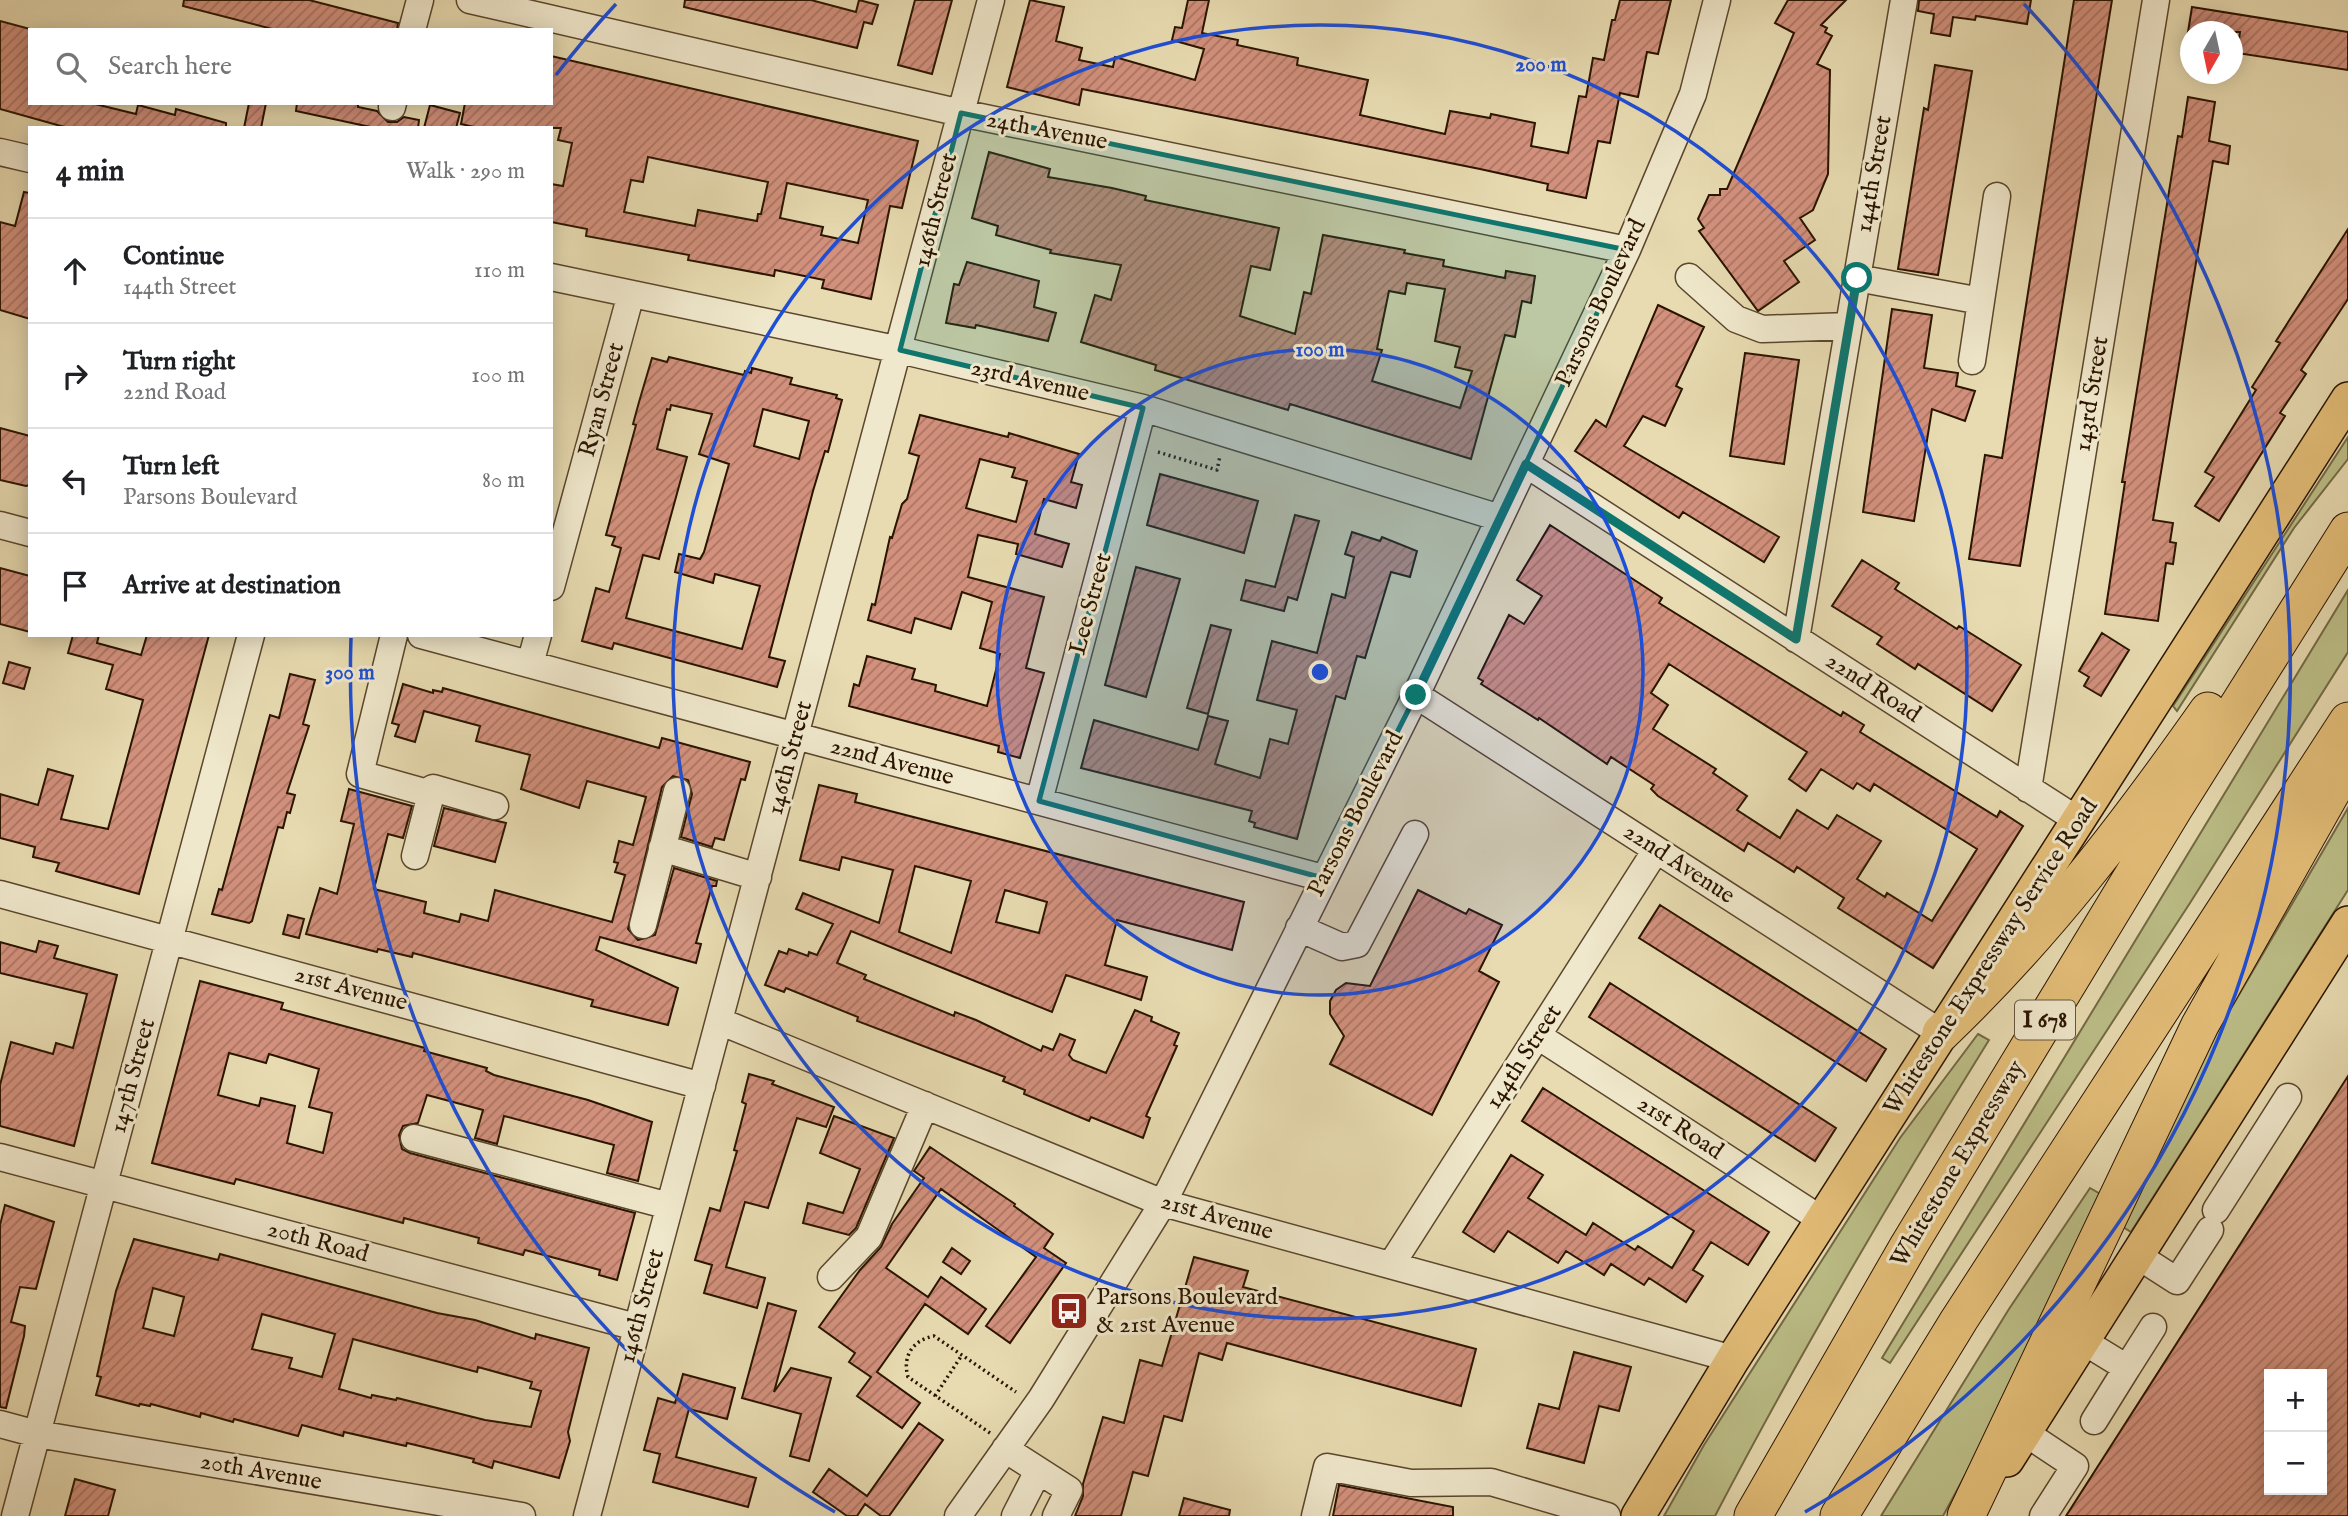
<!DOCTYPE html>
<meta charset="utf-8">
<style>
body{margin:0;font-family:"IM FELL English",serif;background:#f2f2f2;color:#202124}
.controls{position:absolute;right:21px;bottom:21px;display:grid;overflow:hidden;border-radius:0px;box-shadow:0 4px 18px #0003}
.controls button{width:63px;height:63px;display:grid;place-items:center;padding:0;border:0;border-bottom:2px solid #e0e0e0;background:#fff;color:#202124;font:35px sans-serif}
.compass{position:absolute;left:2180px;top:21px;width:63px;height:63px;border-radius:50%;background:#fff;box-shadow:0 4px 18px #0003;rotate:189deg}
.stop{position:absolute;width:21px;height:21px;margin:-16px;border:5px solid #0f766e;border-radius:50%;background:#fff}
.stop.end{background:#0f766e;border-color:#fff;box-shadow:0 2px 7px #0008}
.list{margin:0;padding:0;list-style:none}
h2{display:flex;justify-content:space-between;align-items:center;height:91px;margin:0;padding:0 28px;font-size:30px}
h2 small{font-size:23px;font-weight:400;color:#757577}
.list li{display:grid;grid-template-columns:46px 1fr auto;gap:21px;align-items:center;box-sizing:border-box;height:105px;padding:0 28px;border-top:2px solid #e0e0e0}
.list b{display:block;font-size:26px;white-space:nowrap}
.list p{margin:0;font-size:23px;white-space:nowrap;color:#757577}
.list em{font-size:23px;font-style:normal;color:#757577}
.icon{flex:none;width:38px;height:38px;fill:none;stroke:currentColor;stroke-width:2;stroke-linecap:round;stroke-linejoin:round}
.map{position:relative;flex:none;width:2348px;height:1516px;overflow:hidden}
.search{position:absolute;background:#fff;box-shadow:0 4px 18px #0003;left:28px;top:28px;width:525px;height:77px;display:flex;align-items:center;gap:18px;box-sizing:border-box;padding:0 24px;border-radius:0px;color:#757577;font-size:26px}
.panel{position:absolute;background:#fff;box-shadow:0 4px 18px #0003;left:28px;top:126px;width:525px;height:511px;border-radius:0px}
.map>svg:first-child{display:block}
.green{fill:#bcbe87;stroke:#736944;stroke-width:2}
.building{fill:url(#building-hatch);stroke:#2a1400;stroke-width:2;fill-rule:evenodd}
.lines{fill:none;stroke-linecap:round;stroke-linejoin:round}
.minor-casing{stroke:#5a462c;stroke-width:29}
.major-casing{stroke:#2a1400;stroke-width:36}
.highway-casing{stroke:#2a1400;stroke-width:39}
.path{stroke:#2a1400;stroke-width:3.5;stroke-dasharray:2 3.5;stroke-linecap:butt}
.minor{stroke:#f0e8cc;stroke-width:26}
.major{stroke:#e4be78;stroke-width:33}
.highway{stroke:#e4be78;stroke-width:37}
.route{stroke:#0f766e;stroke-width:9}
.marked{fill:#0f766e;fill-opacity:0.2;stroke:#0f766e;stroke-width:5;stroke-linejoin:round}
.ring{fill:none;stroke:#1d4ed8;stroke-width:3.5}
.labels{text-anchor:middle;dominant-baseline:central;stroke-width:6;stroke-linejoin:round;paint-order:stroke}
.shield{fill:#f0e8cc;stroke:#65543d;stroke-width:2}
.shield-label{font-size:23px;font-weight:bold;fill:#2a1400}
.street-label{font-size:24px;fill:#2a1400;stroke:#f0e8cc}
.poi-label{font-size:24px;fill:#2a1400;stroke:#f0e8cc;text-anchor:start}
.centre{fill:#1d4ed8;stroke:#f0e8cc;stroke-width:3.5}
.ring-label{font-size:21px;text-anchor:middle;font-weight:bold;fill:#1d4ed8;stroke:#f0e8cc;stroke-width:6;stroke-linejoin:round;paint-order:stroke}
</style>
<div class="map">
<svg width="2348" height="1516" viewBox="0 0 2348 1516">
<defs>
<pattern id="building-hatch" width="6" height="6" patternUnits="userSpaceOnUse" patternTransform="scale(1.75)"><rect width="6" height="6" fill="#d3917d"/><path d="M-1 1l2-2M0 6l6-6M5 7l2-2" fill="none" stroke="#ab7564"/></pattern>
</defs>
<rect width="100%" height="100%" fill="#e8dbb1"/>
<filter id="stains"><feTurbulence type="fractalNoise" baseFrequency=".00286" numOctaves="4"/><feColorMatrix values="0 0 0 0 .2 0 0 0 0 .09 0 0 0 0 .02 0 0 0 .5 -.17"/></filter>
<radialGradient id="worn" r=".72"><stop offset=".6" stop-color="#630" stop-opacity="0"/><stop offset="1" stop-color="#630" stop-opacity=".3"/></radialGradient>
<path class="green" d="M2348,437V459L2294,528L2177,711L2173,706Z
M2348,590V652L2190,903L1890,1363L1882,1358Z
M2348,808V890L2131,1232L2120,1225L2212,1041Z
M1978,1034L1989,1040C1892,1196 1800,1353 1715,1516H1664L1704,1445L1900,1138Z
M2090,1188L2102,1195L1976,1455L1943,1516H1881L2009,1309Z"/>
<path class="building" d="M184,0H309L398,23L397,30H276L183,6Z
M685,0H811L856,12L859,0L878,5L872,24L864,22L857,48L684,7Z
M915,0H952L932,74L898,65Z
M1030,0L1064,7L1056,41L1082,48L1079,60L1113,67L1115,57L1195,80L1204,49L1172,40L1175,27L1182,28L1188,0H1209L1202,33L1238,40L1237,45L1298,58L1297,65L1368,80L1360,115L1445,134L1450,111L1490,118L1491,114L1535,123L1531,146L1568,153L1579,96L1586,97L1593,58L1604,60L1612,20H1615L1620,0H1671L1658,54L1647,52L1638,97L1620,93L1610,143L1598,141L1586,198L1547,190L1548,184L1480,169L1082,89L1079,105L1007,87Z
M1788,0H1846L1821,25L1827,28L1825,32L1832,36L1817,64L1830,70L1828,174L1813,210L1800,218L1815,240L1784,261L1799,282L1758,311L1699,231L1704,228L1698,219L1709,195H1720V189H1727L1794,33L1775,23Z
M1919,0H2031L2027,24L1976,16L1975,20L1953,17L1950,36L1931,33L1934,14L1918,11Z
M2074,0H2112L2020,566L1969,559L1985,455L2002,458Z
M2192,7L2348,32V70L2237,53L2240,32H2188Z
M0,21L30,29V103H91L136,114L138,105L175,115L176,109L226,123V128H68L0,109Z
M551,56L918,141L902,208L890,206L871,299L822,288L824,280L775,270L774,276L688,260L689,255L586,236L587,229L551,222V184L563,186L572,143L558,140L561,128H478L461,124L465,103H551ZM648,157L768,182L761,214H758L757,221L698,210L695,226L624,212L631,180L643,182ZM787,183L868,200L858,243L821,235L823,227L780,218Z
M1935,65L1972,71L1938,275L1898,269L1924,108L1928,110Z
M2188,97L2215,102L2209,141L2230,146L2228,164L2213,161L2153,520L2173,523L2170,542L2176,543L2173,564L2166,563L2158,621L2105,614L2125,482H2122L2178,136L2182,137Z
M249,103H266L261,128H244Z
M297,103H358V107L377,111L388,122H397L404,117L419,120L418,128H375L296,111Z
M430,105L460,113L456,128H424Z
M989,152L1050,169L1048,177L1112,188L1146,196L1145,200L1279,228L1270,270L1251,266L1240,316L1295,334L1304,292L1311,294L1323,235L1405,250L1404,253L1444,260L1443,266L1505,278L1506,271L1535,276L1531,303L1522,301L1515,337L1505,335L1471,459L1290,404L1288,410L1155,370L1156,365L1081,342L1095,295L1111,300L1121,265L1050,253L1051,250L996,235L998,226L972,218ZM1407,283L1445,289L1435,341L1460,347L1455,367L1472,371L1460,408L1372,381L1382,350L1377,349L1389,291L1405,294Z
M24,192L30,193V319L0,310V222L15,226Z
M2348,229V299L2301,370L2306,374L2280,413L2285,416L2219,521L2195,506L2214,477L2205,472L2256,390L2252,387L2280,343L2276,341Z
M967,262L1039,281L1034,307L1056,313L1048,341L976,325L975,328L946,323L954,284L959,285Z
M1658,305L1704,327L1676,386L1682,389L1665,426L1643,416L1624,446L1779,537L1764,562L1683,512L1679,518L1575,451L1596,420L1606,427Z
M1892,309L1932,315L1924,368L1958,373L1956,386L1975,391L1965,421L1932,409L1914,521L1863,512Z
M1745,353L1799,360L1784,464L1730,456Z
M669,357L744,375L745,371L751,373L752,368L792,378L790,384L837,395L836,398L842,400L828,452L825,451L813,491L769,657L785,661L777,687L614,643L612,649L582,641L596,588L609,592L621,548L612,545L615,537L606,535L636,425L633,424L639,402L652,358L667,362ZM671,405L712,414L699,454L729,464L704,552L700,559L679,554L675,572L713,583L715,574L760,586L742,649L626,618L643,555L659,559L687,457L657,449L667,409L670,410ZM763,409L809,421L799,459L754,446Z
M920,415L1008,437L1009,433L1079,454L1071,482L1082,485L1076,508L1044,499L1035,534L1069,544L1062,567L1016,554L1018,544L978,535L968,577L1044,597L1026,668L1044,673L1020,758L998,752L999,746L849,706L854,684L859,686L867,656L915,669L912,679L936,685L935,691L987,706L1000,654L980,648L992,602L962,592L951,629L915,618L911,633L868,620L872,604L875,605L890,537L892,538L902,504L907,499L919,456L909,453ZM980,459L1015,468L1012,477L1027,481L1016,522L966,508Z
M0,428L30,436V485L26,486L0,480Z
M1160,474L1258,501L1244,553L1147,525Z
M1295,515L1319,521L1297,600L1288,597L1284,611L1241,600L1246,580L1275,587Z
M1550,525L1662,598L1659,603L1841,716L1843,712L1864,725L1860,732L1997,817L2000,811L2023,826L1933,968L1838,908L1844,898L1797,867L1794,872L1748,843L1744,851L1658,796L1651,789L1654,785L1611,757L1607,764L1539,718L1538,720L1481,684L1483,681L1478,678L1509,615L1524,624L1542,596L1517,580ZM1669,664L1807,752L1789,779L1806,791L1821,769L1853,789L1857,783L1870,791L1874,784L1977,849L1932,921L1887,893L1885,897L1857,879L1881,841L1837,815L1828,829L1797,810L1780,838L1737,810L1747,796L1713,773L1716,769L1653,729L1668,705L1651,693Z
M1352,532L1380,541L1382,537L1417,551L1410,577L1391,572L1365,658L1357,656L1345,699L1336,696L1297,839L1254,827L1255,823L1249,821L1252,811L1081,768L1094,720L1198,750L1208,716L1228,721L1215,764L1260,778L1270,739L1288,744L1297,710L1257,700L1272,641L1317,653L1332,594L1345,598L1354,557L1345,554Z
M1862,560L1899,583L1895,589L1957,629L1959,626L2021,665L1992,711L1918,664L1915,669L1877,644L1882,637L1832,606Z
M1136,567L1180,579L1146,697L1105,685Z
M0,568L30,576V632L0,624Z
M1211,625L1231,630L1208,714L1187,708Z
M2102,633L2129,650L2101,696L2084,686L2089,677L2079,671Z
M73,635H99L97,643L141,655L147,635H209L139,894L56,871L59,863L33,857L35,847L0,838V794L38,805L48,769L73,776L61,819L108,829L143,700L106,689L113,665L68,653Z
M9,662L30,668L24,689L3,683Z
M290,674L315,680L303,724L309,726L287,793L295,795L290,813L287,812L283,828L278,827L252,921L249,923L212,914L219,889L222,890L270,715L279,718Z
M403,684L433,693V690L442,692L443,688L659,748L662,738L750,762L745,780L741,779L724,840L715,838L712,847L681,837L692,794L688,780L673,776L662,787L628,929L638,940L655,935L674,868L717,881L716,886H712L696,943L701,944L696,963L600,937L596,950L678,988L668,1025L591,1006L593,1000L413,953L412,957L378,949L377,952L306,934L320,888L337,894L354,824L341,821L349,789L412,806L403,838L388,834L374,889L426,902L424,913L459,922L461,914L488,921L495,890L612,922L625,875L615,872L618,863L614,862L619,841L633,845L646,797L587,781L579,808L521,789L530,755L476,741L480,726L424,711L415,742L395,736L399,725L392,723Z
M819,785L857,794L855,802L1244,902L1232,950L1117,920L1105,965L1147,977L1141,1000L1066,975L1052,1012L851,931L837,963L866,975L864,979L954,1016L955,1012L976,1020L1041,1051L1043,1046L1053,1050L1060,1034L1075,1040L1069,1055L1073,1060L1106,1073L1135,1010L1152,1017L1151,1021L1179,1033L1174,1045L1177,1046L1146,1116L1150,1118L1143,1138L1091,1117L1089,1121L1024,1094L1025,1090L1003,1081L1005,1077L857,1021L858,1017L786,988L784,992L765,985L779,951L787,954L789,949L808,956L809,952L817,955L833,924L796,909L803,893L879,923L893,870L842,857L839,870L800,860ZM915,866L971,881L951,953L899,932ZM1005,890L1047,902L1039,933L996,922Z
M444,808L506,823L495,862L434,846Z
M1418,890L1466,914L1469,909L1502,925L1479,971L1499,982L1432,1115L1330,1064L1344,1036L1330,1014V1001L1336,990L1346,983L1370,986Z
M1660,905L1886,1049L1866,1081L1639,938Z
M288,915L304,919L299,938L283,934Z
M39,941L58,946L54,958L117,975L74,1146L0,1126V1085L11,1042L53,1054L56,1043L73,1048L87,994L0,973V942L36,952Z
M200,981L283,1003L281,1009L425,1048L424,1051L487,1068L486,1071L494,1075L588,1100L652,1122L638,1181L607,1173L614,1145L504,1116L497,1144L475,1138L483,1110L427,1095L418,1123L403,1126L399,1135L402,1149L410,1153L635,1213L617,1280L599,1275L600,1270L525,1250L523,1255L504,1250L478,1243L479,1238L404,1218L403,1223L236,1179L234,1184L152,1163ZM229,1053L266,1063L269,1054L319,1069L309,1107L332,1113L323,1153L287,1143L295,1106L261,1098L259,1106L218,1095Z
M1610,983L1836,1128L1815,1161L1589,1017Z
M749,1074L774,1081L772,1084L834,1107L826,1127L797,1118L768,1208L745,1202L726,1267L765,1278L757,1308L704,1293L712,1265L695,1260L710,1208L720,1211L737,1151L734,1150L746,1104L742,1102Z
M2348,1076V1516H2066ZM2269,1374H2322V1490H2269Z
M1543,1088L1769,1232L1748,1265L1711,1242L1693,1270L1703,1276L1686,1302L1649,1278L1644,1285L1611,1264L1604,1275L1566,1251L1558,1263L1508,1231L1494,1252L1463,1232L1511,1155L1543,1175L1528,1198L1586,1235L1593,1223L1635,1250L1638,1246L1672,1268L1694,1231L1522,1121Z
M834,1116L894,1138L856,1228L849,1235L803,1223L808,1203L843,1213L860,1169L820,1153Z
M930,1147L1015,1204L1014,1206L1053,1234L1044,1248L1066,1263L1010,1343L986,1326L1036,1257L941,1189L886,1268L928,1297L941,1277L986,1309L968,1334L925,1304L877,1372L920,1403L902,1428L857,1396L871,1377L849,1362L855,1353L819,1327L860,1270L881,1247L892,1224L924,1178L914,1171Z
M5,1205L54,1222L36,1289L20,1287L11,1322L25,1326L24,1336L6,1408L0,1407V1225Z
M134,1239L218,1260L220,1254L437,1313L475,1320L535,1339L536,1334L589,1348L568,1432L570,1441L559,1478L494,1461L492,1468L473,1462L474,1459L407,1443L406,1446L344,1432L343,1436L302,1425L298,1436L234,1419L233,1422L201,1413L200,1417L151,1404L150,1406L140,1404L139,1406L96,1395L101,1377L97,1376L116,1291ZM153,1288L184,1297L174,1336L143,1328ZM262,1314L335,1334L322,1377L289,1368L292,1358L252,1349ZM353,1339L477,1372L478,1367L532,1382L530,1388L541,1391L531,1427L485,1420L397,1398L396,1400L372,1395L371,1398L339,1389Z
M952,1248L970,1261L961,1274L943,1262Z
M1194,1257L1248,1271L1243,1287L1476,1349L1461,1406L1227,1343L1222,1360L1199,1353L1182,1421L1164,1416L1148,1476L1133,1472L1121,1516H1075L1083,1496V1484L1103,1417L1124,1423L1140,1360L1162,1366Z
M768,1303L796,1311L774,1392L791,1368L831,1378L809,1461L790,1456L801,1414L742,1398Z
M1574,1352L1631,1367L1619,1411L1599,1406L1584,1463L1527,1448L1539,1404L1559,1409Z
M683,1374L735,1388L727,1419L689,1409L676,1457L756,1478L748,1507L653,1482L660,1454L644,1450L658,1398L675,1403Z
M919,1423L943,1440L889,1516H881L865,1504L857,1516H847L813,1492L829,1469L867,1496Z
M75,1479L115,1490L108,1516H65Z
M1339,1485L1453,1507V1516H1333Z
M1184,1498L1230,1510L1229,1516H1179Z"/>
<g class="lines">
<g class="minor-casing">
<path id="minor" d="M470,0L961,113L1627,250
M412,30L420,0
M392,107L393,103
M0,152L30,159
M551,277L900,350L1143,408L1500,518
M1689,277L1736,319L1762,329L1849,326
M1857,278L1981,301L1997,196
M1972,361L1981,301
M1526,464L2079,821
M0,525L30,533
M551,587L631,294
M394,635L360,774L431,794L415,856
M421,635L1323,878
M1796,639L1904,0
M530,664L538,635
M1416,695L1941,1033
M2028,789L2156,0
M431,794L433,788L495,806
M1039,801L1143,408
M662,848L758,877
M0,894L702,1086
M643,925L677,791
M1299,928L1342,947L1357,944L1415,834
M719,1021L1163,1203L1733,1359
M1538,1036L1822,1220
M414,1138L669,1206
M0,1157L636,1327
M2216,1210L2288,1097
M2138,1256L2177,1281L2210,1230
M1391,1265L1656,850
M831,1277L869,1237L925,1105
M2083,1341L2127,1368L2153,1327
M2094,1421L2127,1368
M0,1424L37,1434L522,1516
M2024,1432L2075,1466L2043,1516
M1005,1449L1069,1490L1056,1516
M15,1516L251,635
M587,1516L991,0
M958,1516L1041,1399L1163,1203L1416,695L1627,250L1693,94L1717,0
M1015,1516L1038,1471
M1315,1516L1327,1467L1411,1483L1491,1482L1607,1516"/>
</g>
<g class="major-casing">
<path id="major" d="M2007,1460L2348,923
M1638,1516L1733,1359L2348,399"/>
</g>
<g class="highway-casing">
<path id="highway" d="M1941,1033C2043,936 2127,826 2208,711
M1753,1516L1909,1245L2174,808L2348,531
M1839,1516L1959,1320L2348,721
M1966,1516L2200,1025L2345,768"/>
</g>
<path class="path" d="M1158,452L1217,470L1220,456
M935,1396L962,1355
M990,1433L908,1377C902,1356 913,1340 934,1336L1016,1392"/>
<use href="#minor" class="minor"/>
<use href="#major" class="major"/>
<use href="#highway" class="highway"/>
</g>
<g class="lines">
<path class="route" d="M1416,695L1526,464L1796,639L1857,278"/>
</g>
<path class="marked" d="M961,113L1627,250L1416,695L1323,878L1039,801L1143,408L900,350Z"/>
<circle cx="1320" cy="672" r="323" fill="#1d4ed8" fill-opacity=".12"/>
<g class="ring">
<circle cx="1320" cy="672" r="323"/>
<circle cx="1320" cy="672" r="647"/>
<path d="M835 1512A970 970 0 0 1 351 638M556 75A970 970 0 0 1 616 4M2024 4A970 970 0 0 1 1805 1512"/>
</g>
<defs>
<g id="bus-square" transform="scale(2.0125)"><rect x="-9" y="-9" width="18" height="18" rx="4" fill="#8f2418" stroke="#f0e8cc"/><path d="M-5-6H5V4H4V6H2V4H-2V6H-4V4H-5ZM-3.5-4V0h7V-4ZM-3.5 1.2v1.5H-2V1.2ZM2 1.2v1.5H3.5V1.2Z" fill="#fff"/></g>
</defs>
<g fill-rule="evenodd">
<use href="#bus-square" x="1069" y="1311"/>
</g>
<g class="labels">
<rect class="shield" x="2015" y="1000.5" width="60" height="39" rx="5"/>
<g class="shield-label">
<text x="2045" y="1020">I 678</text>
</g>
<g class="street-label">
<text transform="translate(1047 131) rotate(11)">24th Avenue</text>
<text transform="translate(1874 174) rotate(-80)">144th Street</text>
<text transform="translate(936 210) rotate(-76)">146th Street</text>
<text transform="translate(1601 303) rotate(-65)">Parsons Boulevard</text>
<text transform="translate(1030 381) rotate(13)">23rd Avenue</text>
<text transform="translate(2092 394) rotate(-81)">143rd Street</text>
<text transform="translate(602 400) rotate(-75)">Ryan Street</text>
<text transform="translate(1091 604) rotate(-75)">Lee Street</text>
<text transform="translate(1873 688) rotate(33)">22nd Road</text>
<text transform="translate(790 758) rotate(-75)">146th Street</text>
<text transform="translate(892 762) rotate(15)">22nd Avenue</text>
<text transform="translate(1356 814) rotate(-63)">Parsons Boulevard</text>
<text transform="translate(1679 864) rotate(33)">22nd Avenue</text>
<text transform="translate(1991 957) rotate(-57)">Whitestone Expressway Service Road</text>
<text transform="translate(351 989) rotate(15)">21st Avenue</text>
<text transform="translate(1524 1057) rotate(-57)">144th Street</text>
<text transform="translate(133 1076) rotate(-75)">147th Street</text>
<text transform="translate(1680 1128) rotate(33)">21st Road</text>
<text transform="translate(1958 1164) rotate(-59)">Whitestone Expressway</text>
<text transform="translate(1217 1217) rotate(16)">21st Avenue</text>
<text transform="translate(318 1242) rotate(15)">20th Road</text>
<text transform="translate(642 1306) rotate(-75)">146th Street</text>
<text transform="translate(261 1472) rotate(10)">20th Avenue</text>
</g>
<g class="poi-label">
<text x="1096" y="1297">Parsons Boulevard<tspan x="1096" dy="28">&amp; 21st Avenue</tspan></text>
</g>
</g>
<circle cx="1320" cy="672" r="10" class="centre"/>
<g class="ring-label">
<text x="1541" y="71">200 m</text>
<text x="1320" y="356">100 m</text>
<text x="350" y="679">300 m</text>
</g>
<rect width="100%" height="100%" filter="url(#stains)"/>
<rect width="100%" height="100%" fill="url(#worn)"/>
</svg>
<div class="controls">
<button>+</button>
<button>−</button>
</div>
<svg class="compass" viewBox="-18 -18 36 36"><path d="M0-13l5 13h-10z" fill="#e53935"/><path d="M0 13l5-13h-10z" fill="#757577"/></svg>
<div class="stop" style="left:1857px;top:278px"></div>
<div class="stop end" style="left:1416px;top:695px"></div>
<div class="search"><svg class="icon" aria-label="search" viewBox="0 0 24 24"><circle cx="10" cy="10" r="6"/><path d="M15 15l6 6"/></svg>Search here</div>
<section class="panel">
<h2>4 min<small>Walk · 290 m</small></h2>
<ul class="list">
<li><svg class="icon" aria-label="ahead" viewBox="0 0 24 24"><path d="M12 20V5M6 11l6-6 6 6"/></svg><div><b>Continue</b><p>144th Street</p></div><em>110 m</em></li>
<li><svg class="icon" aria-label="right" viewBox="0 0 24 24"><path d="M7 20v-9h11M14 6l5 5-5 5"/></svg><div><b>Turn right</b><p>22nd Road</p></div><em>100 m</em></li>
<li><svg class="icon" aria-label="left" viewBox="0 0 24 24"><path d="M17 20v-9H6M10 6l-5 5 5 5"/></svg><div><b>Turn left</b><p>Parsons Boulevard</p></div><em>80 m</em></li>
<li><svg class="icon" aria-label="arrive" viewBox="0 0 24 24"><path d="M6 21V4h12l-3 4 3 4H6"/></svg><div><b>Arrive at destination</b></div></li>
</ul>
</section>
</div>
